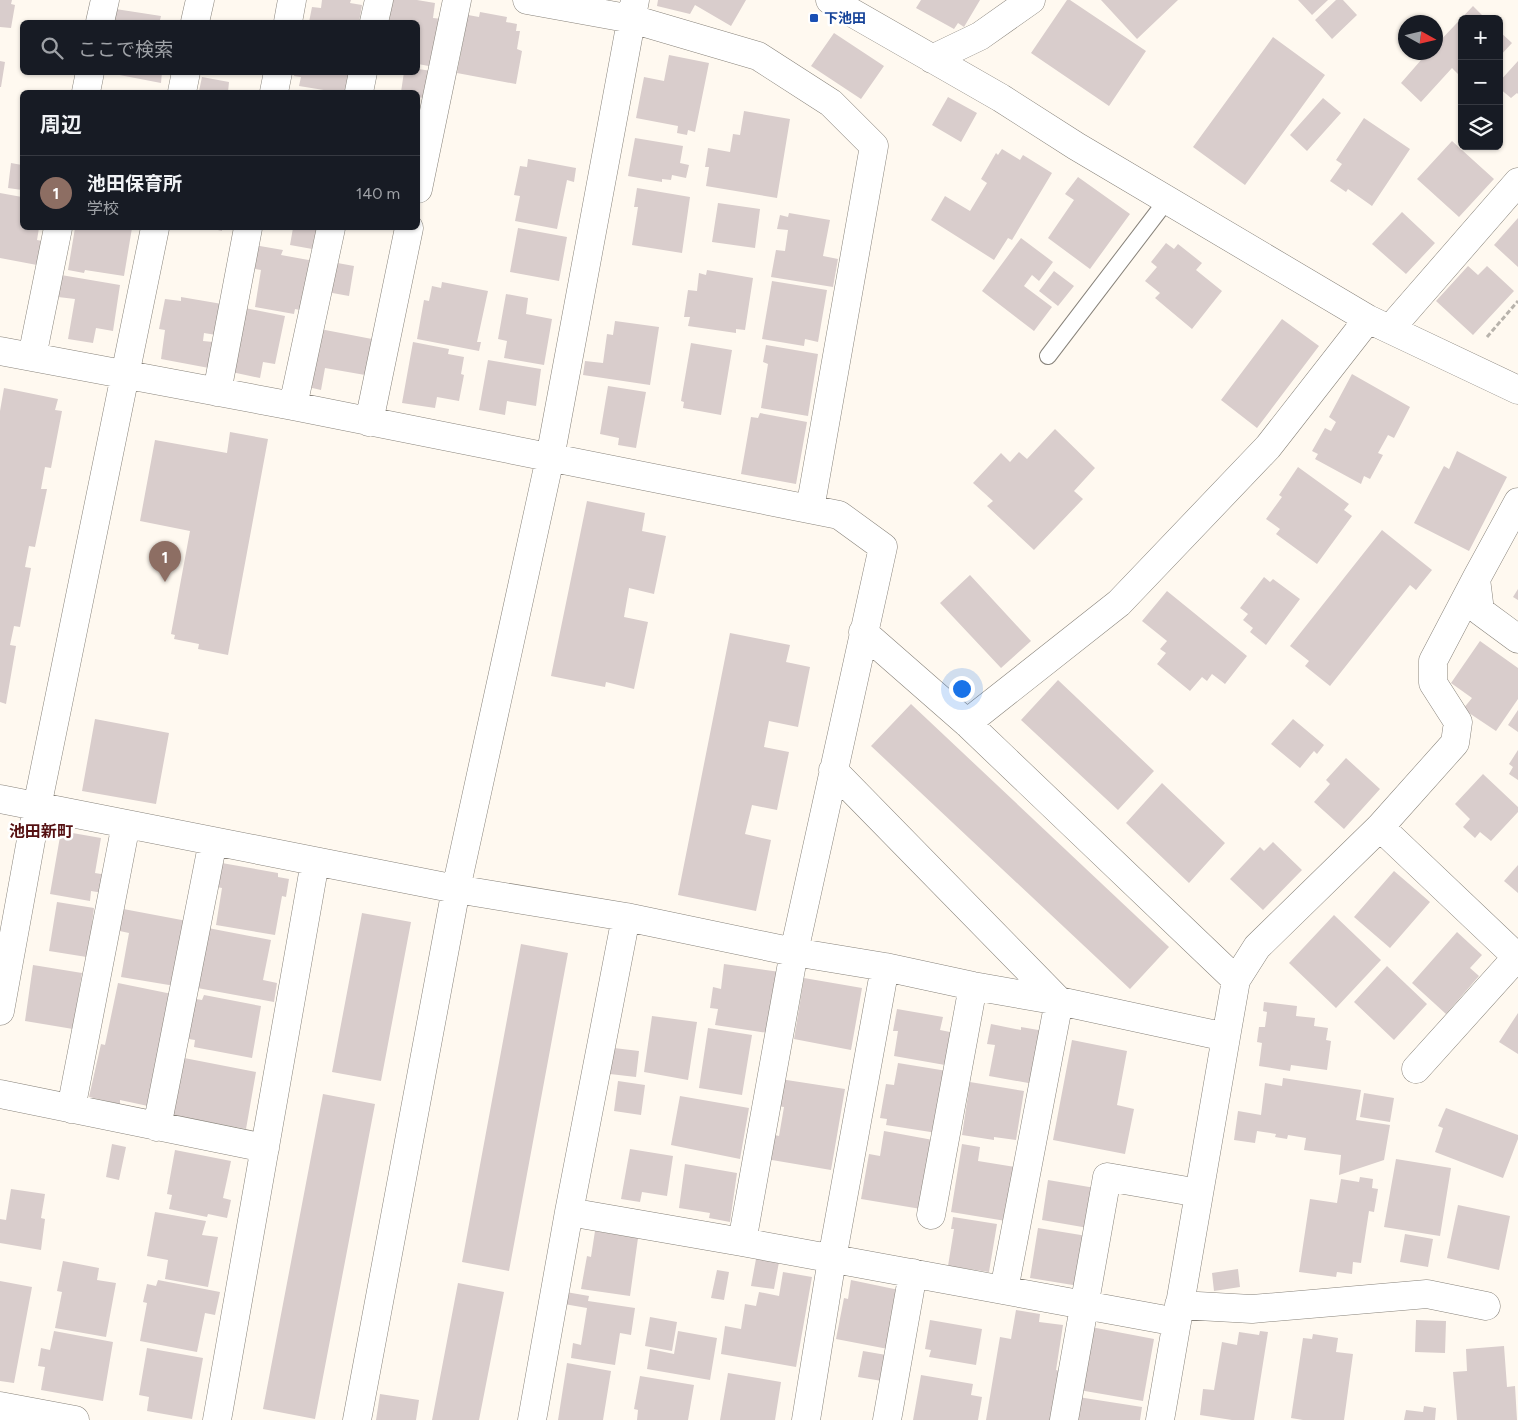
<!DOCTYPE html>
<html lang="ja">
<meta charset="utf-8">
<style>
body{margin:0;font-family:Figtree,"Noto Sans JP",sans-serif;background:#20242c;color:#f1f3f6}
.controls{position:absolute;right:15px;top:15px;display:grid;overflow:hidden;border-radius:8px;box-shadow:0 1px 4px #0004}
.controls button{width:45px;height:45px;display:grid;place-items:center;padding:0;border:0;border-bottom:1px solid #363941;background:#171b24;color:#f1f3f6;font:25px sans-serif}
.compass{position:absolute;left:1398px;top:15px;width:45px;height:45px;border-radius:50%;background:#171b24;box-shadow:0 1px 4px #0004;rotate:98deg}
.you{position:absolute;left:961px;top:688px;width:18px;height:18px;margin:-12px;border:4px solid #fff;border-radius:50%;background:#1a73e8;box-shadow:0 0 0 8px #1a73e833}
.badge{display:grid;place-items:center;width:32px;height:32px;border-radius:50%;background:#db2777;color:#fff;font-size:16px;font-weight:700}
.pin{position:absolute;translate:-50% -41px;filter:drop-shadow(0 1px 2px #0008)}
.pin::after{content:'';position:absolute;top:26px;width:18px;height:15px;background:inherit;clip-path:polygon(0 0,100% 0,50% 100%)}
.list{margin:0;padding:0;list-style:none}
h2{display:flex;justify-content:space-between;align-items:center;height:65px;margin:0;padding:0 20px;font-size:21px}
h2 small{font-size:16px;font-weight:400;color:#9ea1a6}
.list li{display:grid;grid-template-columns:32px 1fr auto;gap:15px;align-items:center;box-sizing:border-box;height:75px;padding:0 20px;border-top:1px solid #363941}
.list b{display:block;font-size:19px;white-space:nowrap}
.list p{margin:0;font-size:16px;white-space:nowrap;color:#9ea1a6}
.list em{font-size:16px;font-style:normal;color:#9ea1a6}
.icon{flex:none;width:28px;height:28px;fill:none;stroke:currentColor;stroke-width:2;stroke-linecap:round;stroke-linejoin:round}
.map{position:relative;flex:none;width:1518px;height:1420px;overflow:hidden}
.search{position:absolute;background:#171b24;box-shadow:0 1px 4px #0004;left:20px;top:20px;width:400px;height:55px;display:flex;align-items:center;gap:12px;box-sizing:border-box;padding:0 18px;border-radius:8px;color:#9ea1a6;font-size:19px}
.panel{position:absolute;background:#171b24;box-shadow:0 1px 4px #0004;left:20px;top:90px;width:400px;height:140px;border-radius:8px}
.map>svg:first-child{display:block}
.building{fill:#d9cdcc}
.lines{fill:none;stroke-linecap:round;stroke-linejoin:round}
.lane-casing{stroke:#88837b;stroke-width:18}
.street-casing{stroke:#88837b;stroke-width:29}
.path{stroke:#b8b3ac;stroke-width:3;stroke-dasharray:5 2.5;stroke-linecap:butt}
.lane{stroke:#fff;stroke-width:16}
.street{stroke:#fff;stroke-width:28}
.transit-dot{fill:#1a4fb4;stroke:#fff;stroke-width:2}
.labels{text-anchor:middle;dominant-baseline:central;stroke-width:5;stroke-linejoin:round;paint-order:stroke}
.transit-label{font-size:14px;font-weight:bold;fill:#164399;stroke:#fff;text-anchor:start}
.quarter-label{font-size:16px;font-weight:bold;fill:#551012;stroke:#fff}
</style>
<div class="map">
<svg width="1518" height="1420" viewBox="0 0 1518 1420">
<rect width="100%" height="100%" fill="#fff9f0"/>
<path class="building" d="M0,0H12L11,4L15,5L11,28L0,27Z
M322,0H351L350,3L362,5L359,22H309L312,7L321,8Z
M392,0H417L435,3L433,18L442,19L434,67L418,64V22H389Z
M658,0H746L731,26L695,5L690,14L657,6Z
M921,0H980L964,27L958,23L954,29L916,8Z
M1067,0H1070L1146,51L1109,106L1031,53Z
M1101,0H1178L1137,39Z
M1298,0H1328L1312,15Z
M1336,0H1343L1357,15L1332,39L1315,20Z
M1473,6L1486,19H1462V78L1452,68L1421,102L1401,83L1428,52H1436V45Z
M109,8L161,16L160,20L170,22H107Z
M480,12L507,17L506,22L517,24L516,31H520L517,49L522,51L516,84L457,73L468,15L479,17Z
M1499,31L1512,43L1499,57Z
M834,33L884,66L861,99L811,66Z
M1273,37L1325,75L1245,185L1193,147Z
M669,55L709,63L695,132L688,130L687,135L677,133L678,126L636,118L644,77L664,81Z
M0,61L5,62L1,87H0Z
M1518,61V94L1517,93L1511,98L1499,88V82Z
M418,69L432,71L428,99L418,97V92H401L404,72H418Z
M104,72H162L161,83Z
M295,72H350L347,92H336L299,86L301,77L294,76Z
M202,77L229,82L228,92L199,91Z
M948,97L977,113L961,142L932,125Z
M1323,98L1341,113L1307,151L1290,135Z
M744,111L790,119L777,198L706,186L709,167H705L708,148L730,152L733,134L740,135Z
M1364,118L1410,149L1372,206L1348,189L1346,192L1330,181L1342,164L1336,160Z
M635,138L683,146L680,163L689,165L686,178L672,175L671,180L662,179V182L628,176Z
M1452,141L1494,179L1459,217L1417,179Z
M1002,149L1020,160L1023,155L1052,173L1012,240L1008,238L994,260L931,220L945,196L970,211L987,183L981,179L996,153L998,155Z
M528,159L576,168L574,182L567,180L557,229L515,221L520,196L514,195L520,166L527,167Z
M11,163L22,165V190L8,188Z
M1078,177L1130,214L1090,269L1048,238L1074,200L1065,194Z
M637,188L690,197L682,253L632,245L638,207H634Z
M0,193L22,197V228H39L37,240L42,241L37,265L0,258Z
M718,203L760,209L755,248L712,242Z
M1402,212L1435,243L1406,274L1372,244Z
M789,213L830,220L823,256L838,259L833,287L771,277L776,250L785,251L788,230L777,229L780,215L788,217Z
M1518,218V267L1494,245Z
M75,228H132L124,276L85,270L84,273L68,270Z
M209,228H222V231Z
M293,228H323L318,250L290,245Z
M518,228L567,237L559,281L510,272Z
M1021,238L1053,262L1039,281L1032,275L1024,286L1052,307L1034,331L982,291Z
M1166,243L1174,249L1178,244L1202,263L1196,270L1222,291L1192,329L1155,298L1160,293L1145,281L1157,267L1151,262Z
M254,245L283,250L281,255L314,261L305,311L295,309L294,314L255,307L261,270L249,268Z
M332,262L354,266L349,296L327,292Z
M1468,266L1478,275L1487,266L1514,291L1473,335L1436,301Z
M707,270L753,278L745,330L736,329V333L688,326L690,317H684L688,290L697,291L699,273L706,275Z
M1054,271L1074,286L1058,306L1039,291Z
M61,275L120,285L113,331L96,328L93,343L68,339L75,299L58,297Z
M772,281L827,290L818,342L805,339L804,346L762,339Z
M442,282L488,291L477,342H481L479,351L417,339L424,300L429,301L432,286L441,288Z
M506,294L528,298L526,314L552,319L544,365L504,358L507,341L498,339Z
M181,297L222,304L216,335L204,333L203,341L213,342L209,368L161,359L165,330L159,329L165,299L181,301Z
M240,307L285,316L275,364L263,362L260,378L227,371Z
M1282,319L1319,346L1257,428L1221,400Z
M615,321L659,327L650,385L583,375L585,361L603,363L607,334L613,335Z
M320,329L372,339L365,375L325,368L321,390L308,387Z
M413,342L449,349L448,354L464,357L461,374L464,375L459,401L437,397L435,408L402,403Z
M691,343L732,350L721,415L683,408L684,402L681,401Z
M766,345L818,354L808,416L761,408L768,364L763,362Z
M488,360L541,369L536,406L507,401L505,415L479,410Z
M1352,374L1410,407L1394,438L1388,435L1378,453L1383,455L1370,479L1364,476L1361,484L1315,459L1318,454L1312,451L1325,428L1331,431L1336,422L1329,417Z
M608,386L646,392L636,448L618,445L619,438L600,434Z
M4,388L58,399L55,410L62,411L51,468L45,467L41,489H47L35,547L29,546L25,567L31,568L20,627L14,626L10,645L16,646L6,704L0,702V411Z
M760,413L807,422L796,484L741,474L751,417L758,418Z
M1055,429L1095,468L1074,491L1083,499L1034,550L987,506L993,501L973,483L1001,453L1010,462L1019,452L1027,459Z
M230,432L268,439L228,655L198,649L199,644L174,639L175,635L171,634L190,531L140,521L155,440L227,453Z
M1457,451L1507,477L1469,551L1414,523L1444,466L1449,469Z
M1298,467L1349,504L1344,510L1352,516L1317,564L1276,534L1280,529L1266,519L1282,497L1279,495Z
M587,501L645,513L642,531L666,536L654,594L629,588L624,617L648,622L634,689L606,682L605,687L551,676Z
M1382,530L1432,570L1416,590L1410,585L1330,686L1305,666L1309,661L1290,646Z
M970,575L1031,641L1001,668L940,603Z
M1264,577L1270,582L1273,579L1300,599L1266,645L1250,632L1253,628L1243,620L1248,614L1240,608Z
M1518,589V600L1513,597Z
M1167,591L1247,656L1225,684L1212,674L1207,681L1202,677L1190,691L1157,664L1166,653L1160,649L1167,641L1142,621Z
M730,633L790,645L786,662L810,667L798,727L769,721L764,747L789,752L777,810L752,805L745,834L771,840L756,911L678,895Z
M1480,641L1518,668V699L1496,731L1463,709L1472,698L1451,683Z
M1058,680L1154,771L1118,810L1021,720Z
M911,704L1169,947L1130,989L871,746Z
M1518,710V732L1508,725Z
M95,719L169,733L156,804L82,791Z
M1293,719L1324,745L1317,754L1314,751L1300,768L1271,744Z
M1518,750V780L1509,774L1513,767L1509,764Z
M1346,758L1380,789L1344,829L1314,802L1330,784L1326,780Z
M1483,774L1518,807V812L1491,841L1480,832L1475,838L1463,827L1470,819L1455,804Z
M1162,783L1225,843L1189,883L1126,823Z
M61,831L101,838L95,873L107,875L103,893L91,891L90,901L50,894Z
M1273,842L1302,870L1263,910L1230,879L1260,847L1264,851Z
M216,862L278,873V877L289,879L286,897L282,896L275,935L216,925L222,888L212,886Z
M1518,865V893L1504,881Z
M1394,871L1430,902L1390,948L1354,917Z
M57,902L94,908L92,924H98L93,958L49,951Z
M118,908L187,921L175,986L121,977L129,933L115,930Z
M362,913L411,922L381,1081L332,1072Z
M1334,915L1381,960L1336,1008L1289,963Z
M208,928L271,940L263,980L277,983L274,1002L192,987Z
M1457,932L1482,955L1470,968L1479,976L1446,1014L1412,983Z
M521,944L568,953L509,1271L462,1262Z
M724,964L780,972L768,1033L715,1025L718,1009L710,1008L713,987L721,989Z
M33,965L82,973L73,1029L25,1021Z
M1387,966L1427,1004L1394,1040L1354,1002Z
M804,978L862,988L851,1050L794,1039Z
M118,983L172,994L148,1106L120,1100V1104L89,1097L101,1044L105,1045Z
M204,995L261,1006L252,1058L194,1047L195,1040L183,1038L190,998L202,1000Z
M1264,1002L1297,1006L1296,1016L1315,1018L1314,1026L1328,1028L1326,1040L1331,1041L1327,1070L1291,1065L1290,1071L1259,1066L1262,1043L1257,1042L1259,1027H1265L1267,1012L1263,1011Z
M897,1009L943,1017L940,1030L950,1032L945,1065L894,1056L898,1031H893Z
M1518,1013V1054L1499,1042Z
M652,1016L697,1022L688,1080L644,1072Z
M991,1024L1021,1030V1027L1044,1031L1034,1084L989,1076L995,1045L987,1044Z
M708,1028L752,1035L742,1095L699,1088Z
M1072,1040L1127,1051L1117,1105L1134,1109L1125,1154L1053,1140Z
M614,1048L639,1051L636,1077L610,1074Z
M179,1057L256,1072L246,1129L167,1114L177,1095L182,1073L176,1072Z
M898,1063L947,1071L937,1133L886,1125L887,1119L880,1118L886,1084L894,1085Z
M1283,1078L1361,1090L1356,1120L1390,1125L1384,1160L1339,1175L1341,1155L1304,1150L1306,1138L1288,1135L1287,1139L1275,1137L1276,1134L1257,1131L1255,1143L1234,1140L1238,1111L1261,1115L1265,1083L1282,1086Z
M780,1079L845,1089L831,1170L766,1159L770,1134L779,1136L784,1107L776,1106Z
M618,1081L645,1085L641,1115L614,1111Z
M970,1082L1024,1091L1016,1140L994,1137V1140L962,1135Z
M1364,1093L1394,1098L1390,1122L1360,1117Z
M323,1094L375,1104L315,1419L263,1409Z
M680,1096L749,1108L740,1159L671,1145Z
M1446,1108L1518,1135V1139L1503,1178L1435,1152L1443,1128L1438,1126Z
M884,1131L933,1140L921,1209L861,1199L869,1154L880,1156Z
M112,1144L126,1147L119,1180L106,1177Z
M962,1144L980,1147L978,1161L1015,1167L1006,1221L951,1212Z
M630,1149L673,1156L667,1196L642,1192L640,1202L621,1199Z
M175,1150L231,1161L223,1198L231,1200L227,1218L208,1214L207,1217L169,1209L172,1195L167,1194Z
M1396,1159L1451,1168L1440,1236L1384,1227Z
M685,1164L737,1173L730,1222L709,1218L710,1213L679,1208Z
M1360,1177L1373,1179L1372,1188L1378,1189L1374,1212L1369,1211L1361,1263L1353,1262L1352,1274L1337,1272L1336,1277L1299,1272L1310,1199L1337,1203L1341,1179L1359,1182Z
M1048,1180L1101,1189L1094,1229L1042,1220Z
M11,1189L45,1194L41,1218L45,1219L41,1250L0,1243V1219L6,1220Z
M1458,1205L1510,1216L1499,1270L1447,1258Z
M155,1212L206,1221L202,1235L218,1237L208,1287L165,1279L168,1260L147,1256Z
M953,1217L997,1224L989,1272L948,1266L954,1229H951Z
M1038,1228L1087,1236L1079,1286L1030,1278Z
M595,1231L638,1238L630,1296L581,1289L587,1256L591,1257Z
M1405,1234L1433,1239L1428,1267L1400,1262Z
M756,1259L779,1262L774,1289L751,1286Z
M63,1261L99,1268L97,1280L116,1283L106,1337L55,1328L62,1292L57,1291Z
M1238,1269L1240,1287L1214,1291L1212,1273Z
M717,1270L729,1272L724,1300L711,1298Z
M783,1272L812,1277L796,1367L721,1354L725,1326L741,1329L745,1304L756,1306L759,1292L779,1296Z
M158,1280L220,1292L215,1315L205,1313L197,1352L140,1341L147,1303L143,1302L147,1284L156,1286Z
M851,1280L899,1290L888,1349L836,1339L844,1298L848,1299Z
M0,1281L32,1287L14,1383L0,1381Z
M458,1283L504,1292L479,1420H432Z
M566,1292L589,1296L588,1301L635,1308L631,1335L620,1333L615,1365L571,1358L573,1343L581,1345L587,1308L564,1304Z
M1016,1310L1040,1314L1039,1322L1063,1325L1056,1370L1061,1371L1054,1420H986L1000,1337L1011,1339Z
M650,1317L677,1322L672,1351L645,1346Z
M930,1320L982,1329L976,1365L929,1357L931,1350L925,1349Z
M1416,1320L1446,1321L1445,1353L1415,1352Z
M1091,1327L1154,1339L1143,1401L1079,1390Z
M54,1331L113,1342L103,1401L41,1390L45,1367L38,1366L41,1348L50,1350Z
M678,1331L717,1338L710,1380L647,1369L650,1349L674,1354Z
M1260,1331L1268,1332L1254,1420H1232L1200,1415L1203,1389L1214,1390L1222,1342L1237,1345L1239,1332L1259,1335Z
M1313,1334L1338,1338L1336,1352L1353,1354L1344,1420H1303L1291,1418L1303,1338L1312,1339Z
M1504,1346L1507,1387L1515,1386L1517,1420H1457L1453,1372L1467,1371L1466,1349Z
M147,1348L203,1358L192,1419L147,1411L149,1397L139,1395Z
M863,1351L892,1356L888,1382L858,1377Z
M567,1363L611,1371L603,1420H558Z
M728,1373L781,1382L775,1420H720Z
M921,1375L973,1384L971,1395L982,1397L978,1420H913Z
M640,1376L694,1385L688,1420H637L638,1410L634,1409Z
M380,1394L419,1400L416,1420H376Z
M1078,1397L1142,1407L1140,1420H1074Z
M1424,1406L1436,1408L1435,1420H1404L1406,1410L1423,1412Z"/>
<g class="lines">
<g class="lane-casing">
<path id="lane" d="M1048,356L1167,200"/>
</g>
<g class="street-casing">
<path id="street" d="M527,0L632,19L758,56L831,103L874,146L810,509
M830,0L1001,98L1076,146L1368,319L1518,390
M100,22L105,0
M195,22L200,0
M288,22L292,0
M374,22L379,0
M932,59L980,36L1031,0
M86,92L90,72
M182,92L186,72
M274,92L278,72
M359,92L363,72
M418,189L457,0
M1390,329L1518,182
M0,351L293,406L839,515L883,547L794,952L742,1242
M32,357L58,228
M217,392L248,228
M293,406L331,228
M369,422L409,228
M1518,502L1476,579L1480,611L1518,639
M863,632L967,723L1236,980L1226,1037
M967,723L1119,603L1268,447L1368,319
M833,770L1059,1001L1004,1290
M0,799L456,889L626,917L794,952L885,967L973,986L1059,1001L1226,1037L1160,1420
M1380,827L1517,957L1416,1069
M1236,980L1257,947L1380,827L1455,743L1458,722L1433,683V661L1476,579
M0,1011L37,807L155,228
M0,1094L265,1148
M71,1109L126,824
M157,1127L213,841
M569,1212L742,1242L1177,1322
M931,1215L973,986
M1179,1305L1252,1309L1427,1294L1486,1306
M0,1406L75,1420
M217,1420L315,862
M357,1420L456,889L550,458L635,0
M532,1420L569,1212L626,917
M806,1420L832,1259L885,967
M887,1420L913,1273
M1064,1420L1107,1177L1199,1193"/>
</g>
<path class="path" d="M1487,337L1518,301"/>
<use href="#lane" class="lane"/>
<use href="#street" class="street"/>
</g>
<rect class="transit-dot" x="809" y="13" width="10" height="10" rx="2.5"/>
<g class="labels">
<g class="transit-label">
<text x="824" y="18">下池田</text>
</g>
<g class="quarter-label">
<text x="41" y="831">池田新町</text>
</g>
</g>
</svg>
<div class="controls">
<button>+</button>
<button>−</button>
<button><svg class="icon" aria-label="layers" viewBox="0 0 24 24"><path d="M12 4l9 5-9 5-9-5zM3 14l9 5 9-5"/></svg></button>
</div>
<svg class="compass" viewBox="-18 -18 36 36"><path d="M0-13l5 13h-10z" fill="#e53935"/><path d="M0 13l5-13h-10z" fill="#9ea1a6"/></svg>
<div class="you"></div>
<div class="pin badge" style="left:165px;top:582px;background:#8d6e63">1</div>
<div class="search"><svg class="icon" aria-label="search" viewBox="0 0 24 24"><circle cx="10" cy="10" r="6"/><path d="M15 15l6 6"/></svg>ここで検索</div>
<section class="panel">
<h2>周辺<small></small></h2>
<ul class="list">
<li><span class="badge" style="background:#8d6e63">1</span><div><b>池田保育所</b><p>学校</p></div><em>140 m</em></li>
</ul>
</section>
</div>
